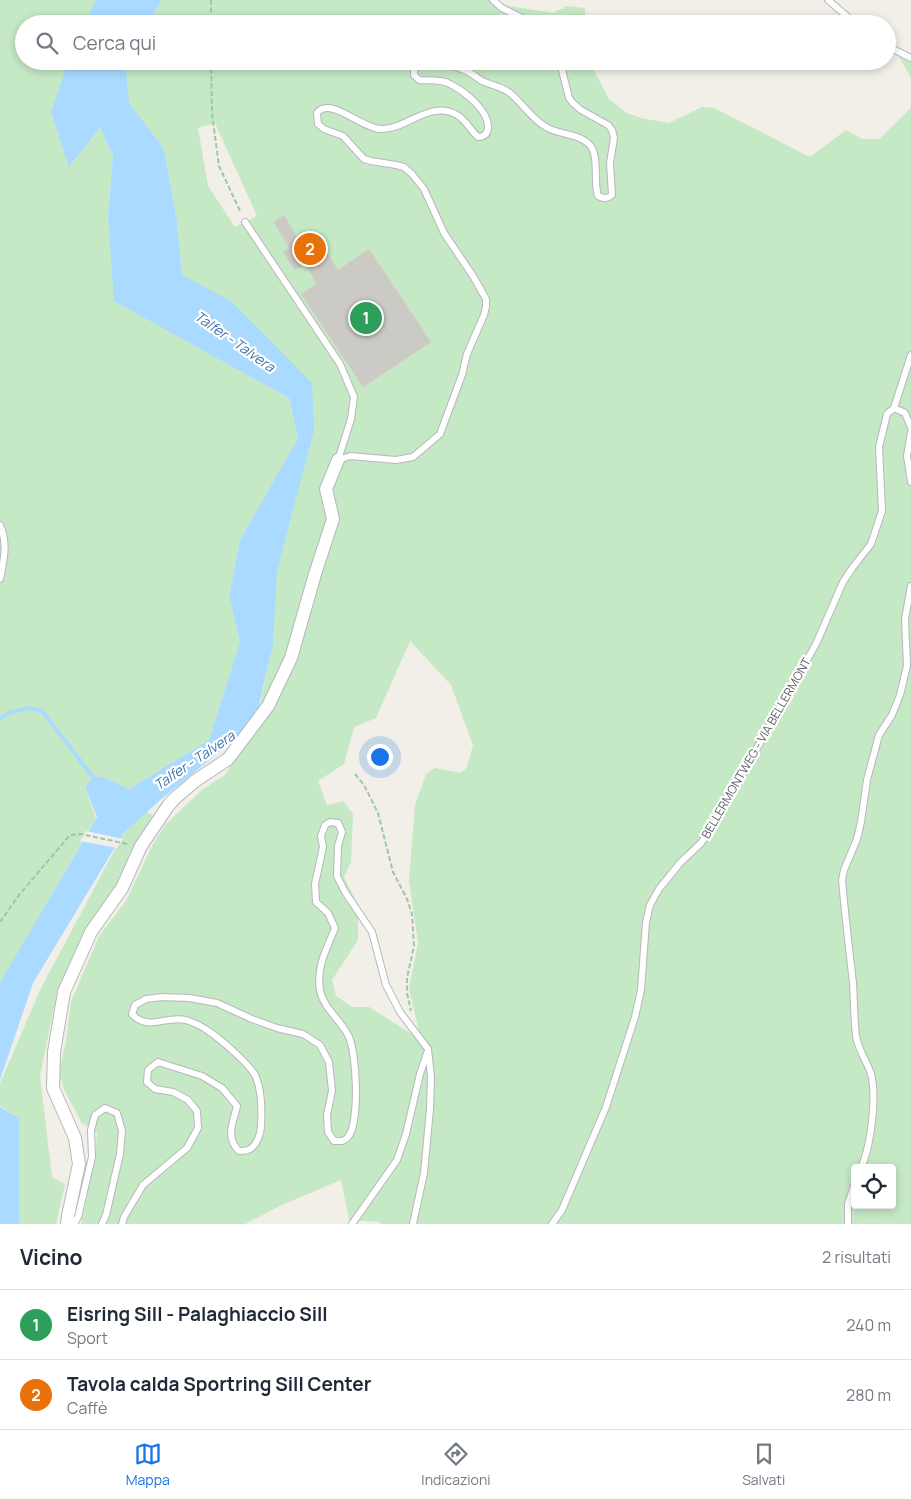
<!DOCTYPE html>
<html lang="it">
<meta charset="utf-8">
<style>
body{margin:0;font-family:Manrope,sans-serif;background:#f6f6f7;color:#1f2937}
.controls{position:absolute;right:15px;bottom:15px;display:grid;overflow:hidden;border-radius:5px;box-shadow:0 2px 8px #0003}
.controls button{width:45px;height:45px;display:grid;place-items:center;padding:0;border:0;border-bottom:1px solid #e0e1e3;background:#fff;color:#1f2937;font:25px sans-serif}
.you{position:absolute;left:379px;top:756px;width:18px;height:18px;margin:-12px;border:4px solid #fff;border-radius:50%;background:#1a73e8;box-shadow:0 0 0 8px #1a73e833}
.badge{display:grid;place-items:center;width:32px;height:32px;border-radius:50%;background:#1a73e8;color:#fff;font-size:16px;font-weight:700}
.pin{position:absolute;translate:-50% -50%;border:2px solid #fff;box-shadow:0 1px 5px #0006}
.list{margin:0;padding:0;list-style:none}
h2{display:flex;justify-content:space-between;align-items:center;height:65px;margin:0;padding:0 20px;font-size:21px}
h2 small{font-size:16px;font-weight:400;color:#747a83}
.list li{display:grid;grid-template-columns:32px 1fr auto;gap:15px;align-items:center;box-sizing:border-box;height:70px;padding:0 20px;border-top:1px solid #e0e1e3}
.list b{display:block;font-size:19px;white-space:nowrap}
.list p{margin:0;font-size:16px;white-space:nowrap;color:#747a83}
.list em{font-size:16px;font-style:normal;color:#747a83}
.icon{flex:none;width:28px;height:28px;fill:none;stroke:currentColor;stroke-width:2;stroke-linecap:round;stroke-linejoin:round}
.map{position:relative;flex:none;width:911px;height:1224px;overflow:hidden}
.search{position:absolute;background:#fff;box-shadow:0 2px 8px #0003;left:15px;right:15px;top:15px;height:55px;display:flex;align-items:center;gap:12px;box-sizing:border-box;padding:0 18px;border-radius:28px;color:#747a83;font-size:19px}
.sheet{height:205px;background:#fff}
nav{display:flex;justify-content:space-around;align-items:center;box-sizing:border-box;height:70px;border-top:1px solid #e0e1e3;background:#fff;font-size:14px;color:#747a83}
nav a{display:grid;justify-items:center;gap:2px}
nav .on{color:#1a73e8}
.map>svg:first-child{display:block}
.green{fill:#c5e8c5;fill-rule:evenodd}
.water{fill:#aadaff}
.pier{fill:#f1efe8}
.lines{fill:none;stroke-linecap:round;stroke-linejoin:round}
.stream{stroke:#aadaff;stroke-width:4}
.building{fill:#cccac5;stroke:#d6d1c6}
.lane-casing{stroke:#b5b8bc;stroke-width:8}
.street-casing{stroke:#b5b8bc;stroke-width:14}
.path{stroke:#9cc7a9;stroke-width:2;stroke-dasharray:5 2.5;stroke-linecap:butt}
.lane{stroke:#fff;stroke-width:6}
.street{stroke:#fff;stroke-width:12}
.labels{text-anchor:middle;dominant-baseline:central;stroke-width:4.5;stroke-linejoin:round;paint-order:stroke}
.street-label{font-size:12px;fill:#5f6368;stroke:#fff}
.water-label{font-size:14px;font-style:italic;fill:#4174aa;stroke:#fff}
</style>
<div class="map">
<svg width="911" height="1224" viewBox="0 0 911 1224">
<rect width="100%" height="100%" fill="#f1efe8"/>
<path class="green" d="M0,0H96L85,24H24V61H68L51,112L70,166L100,128L113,156L108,217L115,301L289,398L298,438L240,540L229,596L240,642L209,740L129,789L106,778L94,776L85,788L96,818L0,984Z
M161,0H499L504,5L553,13L567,6L585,8L586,24H136L153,17Z
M898,56L911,62V77Z
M125,61H591V65L609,99L627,113L641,118L669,123L702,107L714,108L810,157L846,130L862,139H879L911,108V1224H380V1222L349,1220L341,1180L282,1205L245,1224H81L95,1159L97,1133L81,1122L64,1089L59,1074L66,1041L71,1002L99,936L126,901L153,844L166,824L203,789L225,775L256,724L273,642L276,571L312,383L182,275L177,221L164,149L128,103ZM215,123L257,216L235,227L208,186L198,128ZM410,641L451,685L473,745L467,767L461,773L435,768L426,774L415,805L409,881L418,943L409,989L421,1040L369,1007H352L336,996L332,980L358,940V905L344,877L351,862L353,814L343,801L327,805L318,781L344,764L354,727L376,718ZM855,1168H892V1205H855Z
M146,811L154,816L130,853L116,885L83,935L57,992L40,1076L52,1177L65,1184L56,1224H19V1118L0,1106V1083L41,988L122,836Z"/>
<path class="water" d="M96,0H161L153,17L136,24H85Z
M68,61H125L129,103L164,149L177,221L182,275L231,301L312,383L314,431L277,570L273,644L255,723L159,801L123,834L33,983L0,1080V983L97,817L85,787L94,776L106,778L129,789L209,740L240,642L229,596L240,540L298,438L289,398L114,301L108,217L113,156L100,128L69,167L51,112Z
M0,1107L19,1118V1224H0Z"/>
<path class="pier" d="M86,831L123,839L117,848L80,841Z"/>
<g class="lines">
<path class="stream" d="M0,718L9,713L28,708L42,711L96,781"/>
</g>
<path class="building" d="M284,215L299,241L305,237L312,248L320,242L338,270L369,249L431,342L363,387L301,294L317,284L305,264L295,270L283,252L289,248L274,222Z"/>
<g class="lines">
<g class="lane-casing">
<path id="lane" d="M493,0L502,8L534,24
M828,0L856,24
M887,46L911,58
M245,222L340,364L354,397L351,419L338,460
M894,408L911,355
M911,432L907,456L911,482
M338,460L350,456L396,460L413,457L440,434L462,375L467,354L484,315L486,307V299L473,276L444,233L424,189L412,174L404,167L396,165L371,161L364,159L343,136L324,129L318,124L317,113C330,96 361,128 380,129C406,130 431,99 457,115C466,120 470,130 478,137C483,137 487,135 488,129C490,111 464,91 450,84C441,79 429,81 419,80L414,75V69C425,61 450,64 462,69C469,71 476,77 482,81C491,85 502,87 510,93C523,104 532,119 546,127C559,135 577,133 589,144C600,155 593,181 598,196C604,199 607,199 612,195L610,163L614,138L612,130L608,125L581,110L573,103L569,98L561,66V61
M0,525C8,543 4,560 0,579
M861,1168C871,1146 877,1097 871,1074C867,1061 858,1050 856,1036C854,1018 854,1000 853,983C849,948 845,915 842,880L844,870L857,839L861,822L867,780L879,735L892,715L900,695L907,666L905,619L911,586
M74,1224L78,1217L92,1157L91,1130L95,1115L105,1108L117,1113L122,1131L120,1154L106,1215L102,1224
M122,1224L124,1217L143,1185L187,1148L198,1128L197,1111L188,1100L173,1092L155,1089L147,1082L148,1070L158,1062L202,1076L222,1088L237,1106C233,1123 225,1137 239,1151C242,1151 247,1151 250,1149C257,1145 261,1133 261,1126C262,1109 262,1092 256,1077C250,1064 219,1038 207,1030C201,1026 192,1022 186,1020C165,1015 148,1032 132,1014L135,1005L146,999L162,997L189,998L217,1003L252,1019L277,1028L303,1034L320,1045L329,1062L332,1091L327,1115L328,1132L334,1141H342C344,1140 347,1139 348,1137C360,1123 357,1051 348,1035C340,1019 323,1008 320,990C316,967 327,948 335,928L328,913L316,902L315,884L323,847L321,836L325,825L330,822L338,823L342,832L338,846L337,876L345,892L372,932L386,985L400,1012L428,1049L431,1077L430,1109L424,1173L413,1224
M352,1224L397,1160L406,1134L420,1074L427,1053
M552,1224L562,1210L606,1107L635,1017L641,990L646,922L650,905L659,889L680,863L701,843L713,826L816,644L843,582L853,567L871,544L882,511L879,447L887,414L894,408L905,413L911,428
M848,1224V1204L855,1183"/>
</g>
<g class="street-casing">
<path id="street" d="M67,1224L68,1216L79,1164L75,1138L53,1088L54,1052L64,992L91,932L122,888L141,846L168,806L174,799L195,781L228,759L268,706L291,658L315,574L333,519L326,489L338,460"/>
</g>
<path class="path" d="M211,0V24
M211,61L212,114L219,166L241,213
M355,774L364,785L378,813L393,872L407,899L412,914L414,946L407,978V993L411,1011
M0,922L19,895L70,835L81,834L127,844"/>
<use href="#lane" class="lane"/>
<use href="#street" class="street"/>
</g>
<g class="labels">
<g class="street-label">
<text transform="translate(756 748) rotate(-60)">BELLERMONTWEG - VIA BELLERMONT</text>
</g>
<g class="water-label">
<text transform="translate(235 341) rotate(35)">Talfer - Talvera</text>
<text transform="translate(194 760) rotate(-34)">Talfer - Talvera</text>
</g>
</g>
</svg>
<div class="controls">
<button><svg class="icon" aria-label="locate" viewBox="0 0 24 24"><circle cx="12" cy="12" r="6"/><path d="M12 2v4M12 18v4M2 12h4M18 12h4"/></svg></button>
</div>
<div class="you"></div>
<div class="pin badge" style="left:366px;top:318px;background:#2e9e5b">1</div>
<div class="pin badge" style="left:310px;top:249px;background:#e8710a">2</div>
<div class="search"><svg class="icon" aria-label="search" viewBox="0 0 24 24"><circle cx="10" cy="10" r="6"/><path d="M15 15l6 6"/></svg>Cerca qui</div>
</div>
<section class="sheet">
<h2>Vicino<small>2 risultati</small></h2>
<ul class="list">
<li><span class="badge" style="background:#2e9e5b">1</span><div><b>Eisring Sill - Palaghiaccio Sill</b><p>Sport</p></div><em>240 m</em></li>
<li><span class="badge" style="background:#e8710a">2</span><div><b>Tavola calda Sportring Sill Center</b><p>Caffè</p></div><em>280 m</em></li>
</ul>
</section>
<nav>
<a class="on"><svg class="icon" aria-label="map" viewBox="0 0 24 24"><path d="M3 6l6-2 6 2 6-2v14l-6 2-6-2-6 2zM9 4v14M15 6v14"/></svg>Mappa</a>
<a><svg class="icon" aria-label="directions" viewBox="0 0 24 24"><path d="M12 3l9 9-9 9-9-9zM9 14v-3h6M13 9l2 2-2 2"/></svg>Indicazioni</a>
<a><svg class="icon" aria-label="saved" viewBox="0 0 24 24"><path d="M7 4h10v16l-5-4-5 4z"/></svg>Salvati</a>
</nav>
